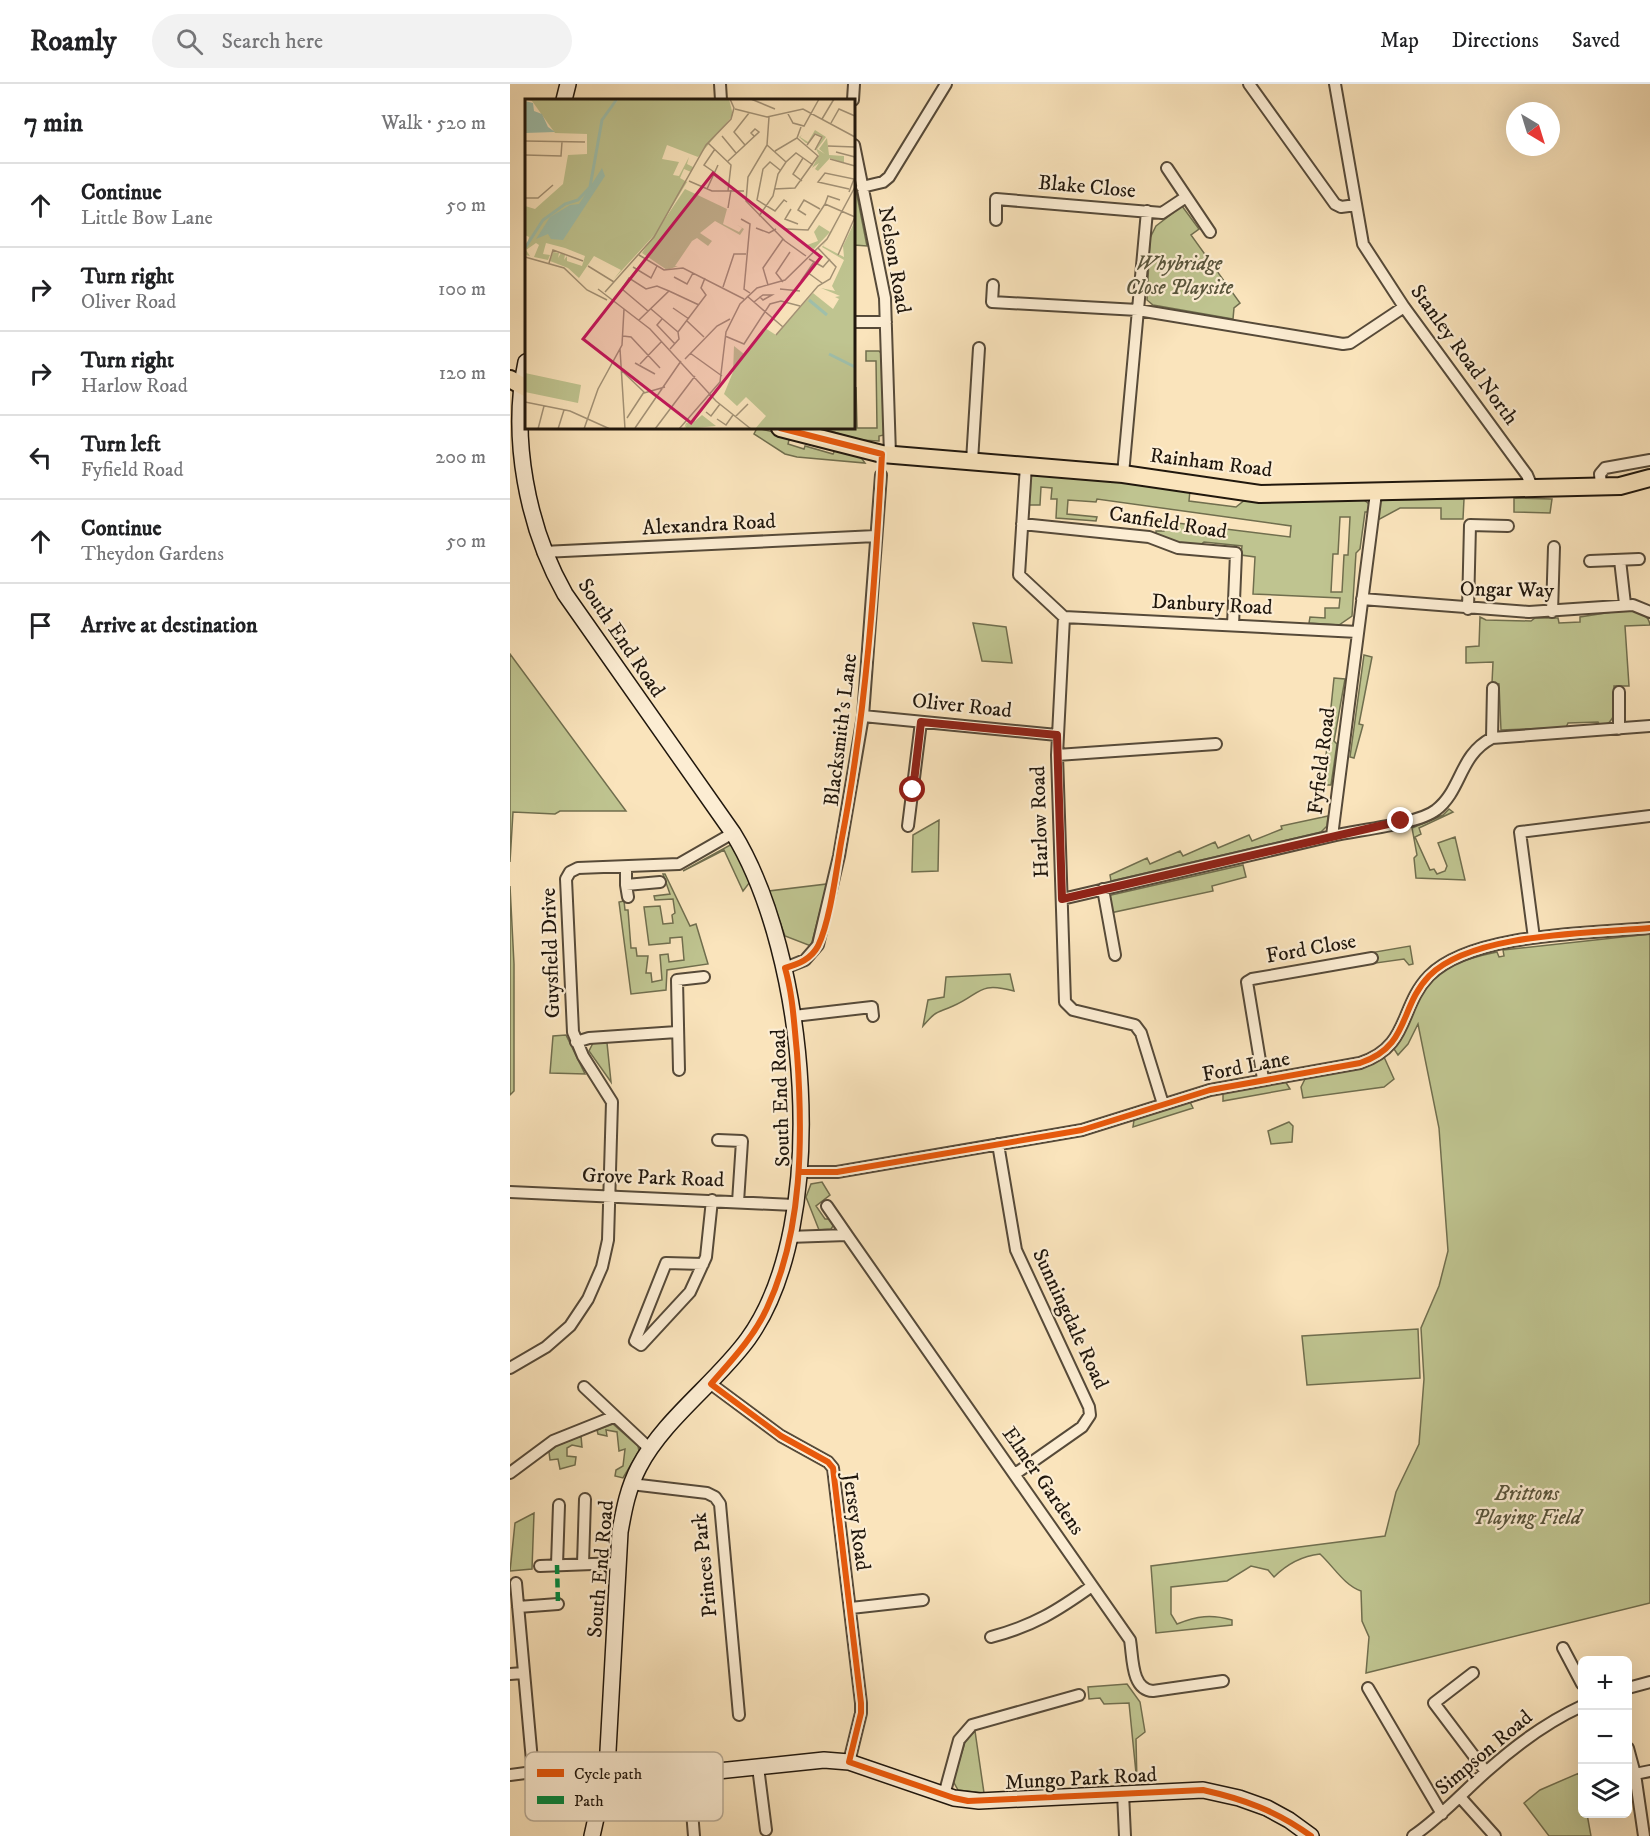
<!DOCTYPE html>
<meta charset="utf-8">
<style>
body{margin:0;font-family:"IM FELL DW Pica",serif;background:#f2f2f2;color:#202124}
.controls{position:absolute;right:18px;bottom:18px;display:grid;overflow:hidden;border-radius:9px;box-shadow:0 6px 24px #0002}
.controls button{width:54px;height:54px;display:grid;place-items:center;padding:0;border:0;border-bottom:2px solid #e0e0e0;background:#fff;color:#202124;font:30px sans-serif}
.compass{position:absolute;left:996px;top:18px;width:54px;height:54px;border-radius:50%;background:#fff;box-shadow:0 6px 24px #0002;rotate:142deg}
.stop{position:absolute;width:18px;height:18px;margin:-14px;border:4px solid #8f2418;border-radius:50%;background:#fff}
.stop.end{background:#8f2418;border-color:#fff;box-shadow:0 2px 6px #0008}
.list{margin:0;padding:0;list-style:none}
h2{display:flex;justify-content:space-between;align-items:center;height:78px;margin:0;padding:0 24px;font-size:26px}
h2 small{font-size:20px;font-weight:400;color:#757577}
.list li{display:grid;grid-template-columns:39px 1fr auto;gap:18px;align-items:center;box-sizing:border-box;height:84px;padding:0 24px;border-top:2px solid #e0e0e0}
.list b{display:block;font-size:22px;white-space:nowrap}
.list p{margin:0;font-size:20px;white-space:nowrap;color:#757577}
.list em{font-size:20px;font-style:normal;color:#757577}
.icon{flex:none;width:33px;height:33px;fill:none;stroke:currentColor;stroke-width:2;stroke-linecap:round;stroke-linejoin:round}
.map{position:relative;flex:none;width:1140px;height:1752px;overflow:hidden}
header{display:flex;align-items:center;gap:36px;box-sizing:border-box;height:84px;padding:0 30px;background:#fff;border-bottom:2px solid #e0e0e0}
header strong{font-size:28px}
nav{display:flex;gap:33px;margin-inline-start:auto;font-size:21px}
.search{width:420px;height:54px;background:#f2f2f2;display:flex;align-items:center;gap:15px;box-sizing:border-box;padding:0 21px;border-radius:33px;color:#757577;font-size:22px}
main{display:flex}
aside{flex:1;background:#fff}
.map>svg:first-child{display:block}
.green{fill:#bfc490;stroke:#706e4e;stroke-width:1.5;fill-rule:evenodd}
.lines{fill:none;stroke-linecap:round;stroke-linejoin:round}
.street-casing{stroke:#564a39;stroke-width:14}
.secondary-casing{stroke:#20170d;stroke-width:18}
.primary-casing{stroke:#20170d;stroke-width:20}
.street{stroke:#fcedd3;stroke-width:10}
.secondary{stroke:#fcedd3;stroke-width:15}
.primary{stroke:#fae4bc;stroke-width:16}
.quiet{stroke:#00873e;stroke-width:4.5;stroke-dasharray:9 4.5;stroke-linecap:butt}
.cycleway-casing{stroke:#fcedd3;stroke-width:10}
.cycleway{stroke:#e8590c;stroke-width:6}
.route{stroke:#8f2418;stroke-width:8}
.labels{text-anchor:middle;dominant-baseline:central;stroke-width:4.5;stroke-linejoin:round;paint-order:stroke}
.street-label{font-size:21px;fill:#20170d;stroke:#fcedd3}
.park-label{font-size:21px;font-style:italic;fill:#58543b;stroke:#fcedd3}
.inset-river{fill:none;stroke:#9fbfab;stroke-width:3}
.inset-road{fill:none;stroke:#a39276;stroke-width:1.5}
.view{fill:#c2185b;fill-opacity:0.15;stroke:#c2185b;stroke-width:3}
.inset-edge{fill:none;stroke:#20170d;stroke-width:3}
.key{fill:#fcedd3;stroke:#baad98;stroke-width:1.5}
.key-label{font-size:16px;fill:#20170d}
</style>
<header>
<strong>Roamly</strong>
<div class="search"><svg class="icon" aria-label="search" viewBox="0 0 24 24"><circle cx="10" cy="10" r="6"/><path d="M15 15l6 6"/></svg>Search here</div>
<nav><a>Map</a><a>Directions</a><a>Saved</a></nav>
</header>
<main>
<aside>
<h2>7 min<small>Walk · 520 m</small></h2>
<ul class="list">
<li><svg class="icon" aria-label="ahead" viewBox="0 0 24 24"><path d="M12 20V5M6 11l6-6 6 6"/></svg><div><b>Continue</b><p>Little Bow Lane</p></div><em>50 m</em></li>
<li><svg class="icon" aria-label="right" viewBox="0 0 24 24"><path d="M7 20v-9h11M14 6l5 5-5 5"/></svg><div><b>Turn right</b><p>Oliver Road</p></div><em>100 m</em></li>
<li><svg class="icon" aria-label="right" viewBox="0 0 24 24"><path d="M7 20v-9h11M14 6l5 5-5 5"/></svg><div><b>Turn right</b><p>Harlow Road</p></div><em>120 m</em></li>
<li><svg class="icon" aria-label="left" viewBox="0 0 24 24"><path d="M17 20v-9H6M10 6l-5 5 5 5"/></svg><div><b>Turn left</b><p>Fyfield Road</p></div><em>200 m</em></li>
<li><svg class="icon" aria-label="ahead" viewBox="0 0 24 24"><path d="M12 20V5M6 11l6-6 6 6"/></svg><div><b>Continue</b><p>Theydon Gardens</p></div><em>50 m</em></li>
<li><svg class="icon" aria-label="arrive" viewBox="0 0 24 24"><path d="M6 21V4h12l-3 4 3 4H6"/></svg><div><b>Arrive at destination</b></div></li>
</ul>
</aside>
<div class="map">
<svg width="1140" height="1752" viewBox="0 0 1140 1752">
<rect width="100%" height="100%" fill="#fae4bc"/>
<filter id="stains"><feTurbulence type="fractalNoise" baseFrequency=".00333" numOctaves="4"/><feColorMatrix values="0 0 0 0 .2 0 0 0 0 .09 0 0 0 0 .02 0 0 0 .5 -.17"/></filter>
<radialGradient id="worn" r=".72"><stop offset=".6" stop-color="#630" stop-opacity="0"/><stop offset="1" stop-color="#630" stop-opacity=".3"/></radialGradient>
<path class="green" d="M344,96L357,162L344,161Z
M672,122L689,145L681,151L730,219L724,224L723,235L643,221L637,216L640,154L646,142Z
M356,267H369L373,271L374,351L369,352V357L349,356L311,344H344L346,303L347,344H367L366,277H356Z
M247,344L280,352L278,360L294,365L295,362L323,370L325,366L350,372L355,379L287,373L275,370L244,350Z
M523,390H563L680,406L679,417L726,423L736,415L854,416L859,420V428H855L850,465L846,469L842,532L829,541L799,539L800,533L815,534V524H829L830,514L743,510L745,473L731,471L732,462L694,458L689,462L667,459L646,451V447H654L655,439L659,438L780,453L781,442L587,415L586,418L558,416L557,430L587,433L586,437L546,434L547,415H541L542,404L531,403L530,421H518L520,394ZM830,433H840L838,471H834L832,508H821L823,470H828Z
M1004,414L1042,415L1040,429L1004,428Z
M954,415L953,435H931V424H890L868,436L870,418L873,416Z
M1115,526C1126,526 1138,528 1140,541L1115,542L1119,602H1104C1104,619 1110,637 1091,643L1088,638L1058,639L1055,646H1045L1042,644L991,646L989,600L982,599L983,578L956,579V563L969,562L970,533L976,536L1021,537L1025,534H1048L1049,539L1070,538V533Z
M463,539L496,543L502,579L472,577Z
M0,570L116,727H50L45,730L3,728L0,778Z
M854,571L862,573L849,640L853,641L844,674L840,673Z
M824,594L835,595L824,657L827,660L821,701H813Z
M939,725L943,728L909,744L911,750L905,753L920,786L924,785L927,790L935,787L937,782L928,759L945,753L955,796L906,794L904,774L907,771L902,744L933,731Z
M818,732L817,742L811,748L601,797L600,791L637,774L640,780L670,767L673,772L705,758L708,764L739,751L742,757L772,745L771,742Z
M429,736L428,787L402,788L403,751Z
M222,760L240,798L233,807L214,766L173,787Z
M733,781L736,793L702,802L703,807L600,829L597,812Z
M153,790H155L180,842L186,840L198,880L157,886L156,906L121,910L109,818L114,817L115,826H118L121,864H126L127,872H138L136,889H141L142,898L152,896L150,871L158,870L159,878L174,876L172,853L160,854V859L139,861L134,823L150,822L153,840L163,839L162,831L165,829L163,815L145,816L144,812L160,810Z
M317,800L301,862L275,852L259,807Z
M0,802L4,880V1007L0,1011Z
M1140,850V1519L856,1589L859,1553L852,1537L851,1507C834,1501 824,1483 810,1470C792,1472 777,1480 764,1493L758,1486L741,1482L717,1497L661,1503V1530L667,1540C687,1532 701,1530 722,1536V1541L646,1549L641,1482L875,1452L886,1408L909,1360L914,1295L911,1244L929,1202L938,1167L929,1044L908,940L898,960L888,971L884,965C896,948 902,929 912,910C928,882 958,874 987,868L989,873L994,872L993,866Z
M900,862L903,880L899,881L894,875L866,879L865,868Z
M500,890L504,907C468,897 471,910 443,922C425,930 427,926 413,942L418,916L434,913L436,893Z
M56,951L75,990L40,989L43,952Z
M83,959H97L101,998L79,967Z
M874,973L884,995L874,1003L793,1014L791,1003L796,993L854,982Z
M775,997L780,1005L713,1017V1008Z
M680,1018L683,1024L623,1043L624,1036L628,1034Z
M779,1038L783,1042L782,1058L761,1060L758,1047Z
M312,1098L320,1111L306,1122L315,1135H321L323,1142L321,1145L309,1146L296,1113L301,1100Z
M908,1245L910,1294L797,1301L792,1252Z
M103,1340L128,1362L129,1367L113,1394L105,1392L106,1386L113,1382L115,1365L109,1367L107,1348L96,1346L97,1352L88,1350L87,1346Z
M71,1352L72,1363L62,1361L57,1364V1372L66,1373L65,1381L50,1385L48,1375L40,1376L39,1368L48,1361Z
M24,1429L22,1485L0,1487L5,1439Z
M617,1600L630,1618L635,1648L626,1655L627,1699L619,1619L594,1620L590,1614L579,1615L578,1603Z
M465,1647L474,1709L448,1706L443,1697L456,1655Z
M1069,1689L1072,1730H1077L1081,1752H1039L1014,1719L1030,1706Z"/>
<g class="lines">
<g class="street-casing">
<path id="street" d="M210,0L211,16
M739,0L825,120L831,123L846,121
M825,0L853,160L894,223L1017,391L1022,403
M343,16L344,0
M344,61L375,214L380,371
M657,84L700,148
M352,103L373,98L379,93L436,0
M486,136V115L652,129L676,113
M483,201L482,218L628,226L833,260L840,259L894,223
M344,238H376
M462,377L469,264
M516,381L509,491L554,533L547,671L555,918L563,926L625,941L631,949L653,1020
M613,390L637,127
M1091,402L1090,390L1095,384L1140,376
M512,440L639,453L668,464L726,469L723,541
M33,468L366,452
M1110,476L1115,520
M1080,477L1129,475
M852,515L1019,528L1123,521L1140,528
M958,525L960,441L998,442
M1042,528L1044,463
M554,533L848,548
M1109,608V645
M353,632L547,651
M982,654L983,604
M547,671L706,660
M398,742L411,638
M822,752C847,746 909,740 926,726C952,706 949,671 982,654L1140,642
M116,783V801L150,798
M116,801L118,813
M593,805L605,871
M552,815L822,752L866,409
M1024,854L1010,748L1140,732
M275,884L295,876L308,861L329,772L353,632L371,391
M284,932L362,923L363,932
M66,958L79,954L167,948
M169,986L167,896L194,893
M753,995L737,898L742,895L862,874
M208,1056L232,1057L228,1118
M488,1060L506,1166L579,1323L580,1331L572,1343L505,1390
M291,1088H327L572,1046L700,1006L850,979C900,963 889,923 919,892C961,849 1081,849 1140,844
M0,1108L284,1121
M317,1122L337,1151
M278,1153L337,1151L620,1556C623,1573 621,1606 643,1607L713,1597
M193,1180L156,1179L125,1257L131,1261L180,1208L196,1173L202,1116
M0,1284L36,1263L60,1242L78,1215L92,1183L98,1156L102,1018L73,972L63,948L56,795L60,788L68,784L169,780L223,749
M201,1300L271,1352L318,1378L323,1384L351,1619V1629L339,1678
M74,1303L140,1365
M0,1389L43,1357L103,1333
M121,1400L197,1409L205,1413L210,1420L229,1631
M73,1480L75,1415
M47,1481L49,1421
M30,1482L109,1479
M6,1499L23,1688
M8,1523L48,1520
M341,1524L413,1516
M481,1553C523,1542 547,1527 582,1502
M1053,1564L1072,1600
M963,1589L924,1619L976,1688
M0,1590L13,1589
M858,1604L932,1730
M1118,1604L1140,1598
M1118,1664L1125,1690L1134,1752
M248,1683L256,1746
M179,1690L184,1752
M1125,1690L1140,1687
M0,1691L23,1688L64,1691L65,1685
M613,1709L615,1752
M434,1711L449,1656L462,1641L569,1611
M950,1713L985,1752
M903,1752C931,1733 952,1709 977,1687C1006,1661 1037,1638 1072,1622"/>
</g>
<g class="secondary-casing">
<path id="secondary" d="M54,16L58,0
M16,278C0,353 17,443 55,510L223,749C297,869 323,1137 238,1255C206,1299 154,1335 129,1383C118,1404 114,1425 110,1448L97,1685L82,1752
M97,1685L179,1690L314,1676L339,1678L444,1714L469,1717L693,1706L729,1714L757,1724L779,1736L801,1752"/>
</g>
<g class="primary-casing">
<path id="primary" d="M0,295L16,304
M270,344L372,370L613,390L750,410L1110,402L1140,394"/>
</g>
<use href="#street" class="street"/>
<use href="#secondary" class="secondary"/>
<use href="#primary" class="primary"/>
<path class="quiet" d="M47,1481L48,1520"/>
<g class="cycleway-casing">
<path id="cycleway" d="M270,344L372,370C365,500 356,631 331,759C326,788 320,837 308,862C301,875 289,880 275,884C283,912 284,940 287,969C293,1052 293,1147 257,1224C244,1253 221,1277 201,1300L271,1352L318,1378L323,1384L351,1619V1629L339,1678L444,1714L458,1717L693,1706C733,1715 767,1727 801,1752
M291,1088H327L572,1046L700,1006L850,979C900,963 889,923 919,892C961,849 1081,849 1140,844"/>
</g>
<use href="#cycleway" class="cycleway"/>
</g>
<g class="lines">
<path class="route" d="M403,706L411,638L547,651L552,815L891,737"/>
</g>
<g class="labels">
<g class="street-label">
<text transform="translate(577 103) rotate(5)">Blake Close</text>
<text transform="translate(384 176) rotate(80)">Nelson Road</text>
<text transform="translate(954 271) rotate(54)">Stanley Road North</text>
<text transform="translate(701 379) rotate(7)">Rainham Road</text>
<text transform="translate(658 439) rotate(9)">Canfield Road</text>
<text transform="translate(199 441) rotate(-3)">Alexandra Road</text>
<text transform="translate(997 506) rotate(1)">Ongar Way</text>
<text transform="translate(702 521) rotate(3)">Danbury Road</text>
<text transform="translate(111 554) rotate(56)">South End Road</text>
<text transform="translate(452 622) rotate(6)">Oliver Road</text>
<text transform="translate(331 646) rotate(-83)">Blacksmith's Lane</text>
<text transform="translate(812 677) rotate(-83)">Fyfield Road</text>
<text transform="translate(530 738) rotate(-92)">Harlow Road</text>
<text transform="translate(801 865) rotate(-10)">Ford Close</text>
<text transform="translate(41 869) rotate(-92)">Guysfield Drive</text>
<text transform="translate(736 983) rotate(-11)">Ford Lane</text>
<text transform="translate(271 1014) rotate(-92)">South End Road</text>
<text transform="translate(143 1094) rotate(2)">Grove Park Road</text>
<text transform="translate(560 1235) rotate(65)">Sunningdale Road</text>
<text transform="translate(533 1397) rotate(55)">Elmer Gardens</text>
<text transform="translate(346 1438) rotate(82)">Jersey Road</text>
<text transform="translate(195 1481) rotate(-96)">Princes Park</text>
<text transform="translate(91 1485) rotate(-85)">South End Road</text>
<text transform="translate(974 1669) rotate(-40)">Simpson Road</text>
<text transform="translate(571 1695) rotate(-3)">Mungo Park Road</text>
</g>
<g class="park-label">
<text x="669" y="180">Whybridge<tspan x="669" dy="24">Close Playsite</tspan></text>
<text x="1017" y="1410">Brittons<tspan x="1017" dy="24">Playing Field</tspan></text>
</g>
</g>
<g transform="translate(15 15)">
<rect width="330" height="330" fill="#fae4bc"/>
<path d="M0,0H92L88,7L94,0H204L208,16L173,58L142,46L137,60L154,63L148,76L154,77L164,58L162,65L168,68L166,73L159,70L155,79L162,83L131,134L88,181L96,171L69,157L54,179L43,169L25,162L28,153L34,154L33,159L36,154L40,156L39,161L42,157V162L57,167L60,157L40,149L21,144L18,155L25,156L23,161L9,158L14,146L11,144L1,151L5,157L0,156L4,138L0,136V107L10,110L38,85L43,56L62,55V35L30,34L7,2ZM290,31L301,38L292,50L300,55L294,50L302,39L304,56L319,57V64L305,59L293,72L290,70L294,64L287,69L294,56L291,50L298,38L290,34L283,44H281L274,38L277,36L275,38L283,43ZM160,90L202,110L198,125L214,133L217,129L211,125L219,130L215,136L190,122L175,134L187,142L183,147L172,139L167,142L150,167H153L142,171L117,154ZM318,116L298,147L319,158L318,147L330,122V330H230L241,317L221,298L212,307L199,295L208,273L209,247L219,255L240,229L251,236L288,194L308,210L314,200L310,198L315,197L296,189L310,192L307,187L319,161L297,148ZM294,126L305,133L289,150L282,146L293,142L289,133ZM0,274L56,286L53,304L0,293ZM171,316L170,322L177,316L191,327L160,330L162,325L159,330L161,324L169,322Z" fill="#bfc490"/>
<path d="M0,2L8,4L9,12L17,15L23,28L30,33L0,34ZM77,69L80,77L38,141L26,140L23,135L11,140L25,118L45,106L54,105Z" fill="#9fbfab"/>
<path class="inset-river" d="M0,149L18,121L40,105L53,101L65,88L77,21L92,0M284,201L302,216M304,255L330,268"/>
<path class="inset-road" d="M226,0L250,10M210,10L242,18L278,10L330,38M262,13L268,24L279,27L294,0M244,18L242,46L223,78L221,102L260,142L281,157M297,20L309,0M306,24L314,10L330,17M197,37L211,54M0,42L60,43M183,44L206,66L203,92M220,46L209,33L224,14M242,46L261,63M282,46L290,35L297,38L290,51M303,47L330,48M250,52L272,39L276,28M311,53L330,58M0,56L36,57L37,43M305,60L330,67M203,62L234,33L230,30L226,34L229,37M255,71L245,63L238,70L232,101L250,112L259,101L262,103M189,73L179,66L190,50M164,82L187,92H219M277,82L268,75L278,59M182,90L193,66M249,90L270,89L293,57L272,39M324,93L329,80L300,74L293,83L324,90M0,99H13L28,86M300,105L303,97L315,101M203,109L206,91M266,110L260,120L273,125M281,116L273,111L279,101L295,110M234,117L248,97L253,75L261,63L271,54L288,66M216,120L225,125L219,190L225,194M231,129L244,134L251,130M261,130L283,131L300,105L330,118M114,156L139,171L158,169L219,200M313,156L330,118M0,158L39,169L62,191L82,201M284,160L298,168L305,160M24,164L28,151L58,162M63,167L89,183M108,168L126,179L132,167M282,173L297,184M149,178L162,185L168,174M276,182L289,163M258,183L251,174L265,153M243,186L238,169L258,140M198,188L209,155H221M73,190L125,230L191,302L226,330M97,190L104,179L121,190L132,187L144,192M97,190L123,212M255,190L275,192M80,193L129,138L181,46L206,20L209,9L205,0M222,197L258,228M229,203L234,199L235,198L238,196H247L238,201L235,198M148,209L164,220M126,210L153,233M137,220L132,226L150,245M114,221L144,192L174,206M162,222L179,238M251,236L293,187L305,180L311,168L293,149M98,237L106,238L135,269M200,237L219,245L245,205L256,202L275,207M95,250L100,330M145,250L154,240L153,233L181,196L176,189L180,179M165,254L197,277M160,260L192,227L205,220M110,264L130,275M115,265L137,242M96,271L119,293L102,319M119,294L140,288M0,303L45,312L85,330M181,313L186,317L195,305M210,318L223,305M192,320L201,326L208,316M110,329L156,262M13,330L19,307M33,330L39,311M59,330L73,290L97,246L99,210M130,330L170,277M154,330L195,283L201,233L215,205L232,189L260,181L302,140L330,88"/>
<path class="view" d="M188,74L296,158L166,324L58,240Z"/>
<rect width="330" height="330" class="inset-edge"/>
</g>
<rect x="15" y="1668" width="198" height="69" rx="9" class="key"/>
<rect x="27" y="1685" width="27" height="8" fill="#e8590c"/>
<rect x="27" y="1712" width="27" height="8" fill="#00873e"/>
<g class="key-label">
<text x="64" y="1695">Cycle path</text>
<text x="64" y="1722">Path</text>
</g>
<rect width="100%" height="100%" filter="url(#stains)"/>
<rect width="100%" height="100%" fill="url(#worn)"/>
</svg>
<div class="controls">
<button>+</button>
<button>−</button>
<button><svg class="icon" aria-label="layers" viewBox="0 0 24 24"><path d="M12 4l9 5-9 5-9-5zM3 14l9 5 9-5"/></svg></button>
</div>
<svg class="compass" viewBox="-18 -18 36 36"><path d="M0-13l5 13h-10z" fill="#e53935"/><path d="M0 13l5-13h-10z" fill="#757577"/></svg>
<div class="stop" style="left:403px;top:706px"></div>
<div class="stop end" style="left:891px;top:737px"></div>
</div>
</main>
